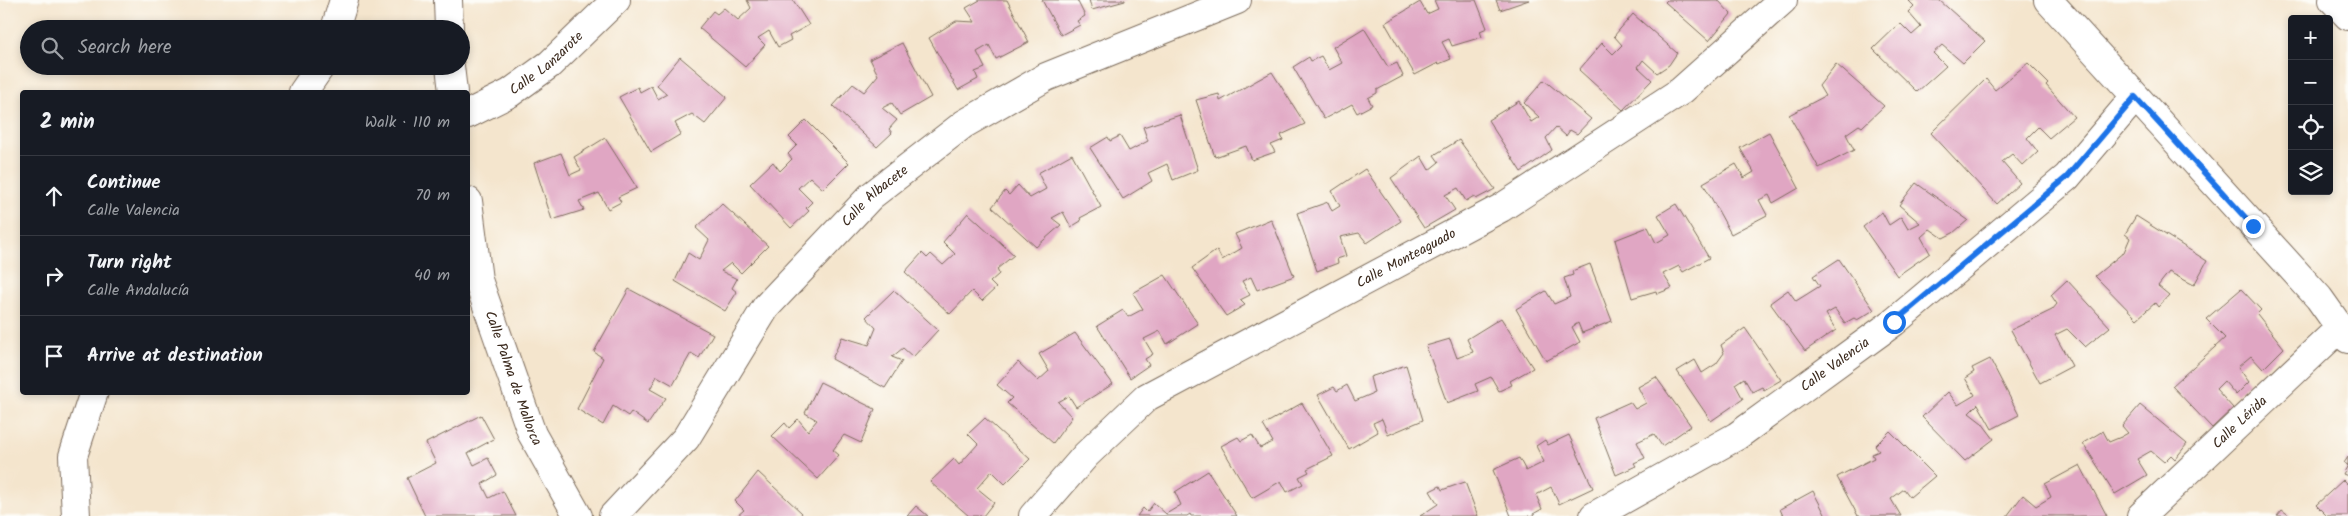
<!DOCTYPE html>
<meta charset="utf-8">
<style>
body{margin:0;font-family:Kalam,sans-serif;background:#242831;color:#f1f3f6}
.controls{position:absolute;right:15px;top:15px;display:grid;overflow:hidden;border-radius:5px;box-shadow:0 2px 8px #0003}
.controls button{width:45px;height:45px;display:grid;place-items:center;padding:0;border:0;border-bottom:1px solid #363941;background:#171b24;color:#f1f3f6;font:25px sans-serif}
.stop{position:absolute;width:15px;height:15px;margin:-11px;border:4px solid #1a73e8;border-radius:50%;background:#fff}
.stop.end{background:#1a73e8;border-color:#fff;box-shadow:0 1px 5px #0008}
.list{margin:0;padding:0;list-style:none}
h2{display:flex;justify-content:space-between;align-items:center;height:65px;margin:0;padding:0 20px;font-size:21px}
h2 small{font-size:16px;font-weight:400;color:#9ea1a6}
.list li{display:grid;grid-template-columns:32px 1fr auto;gap:15px;align-items:center;box-sizing:border-box;height:80px;padding:0 20px;border-top:1px solid #363941}
.list b{display:block;font-size:19px;white-space:nowrap}
.list p{margin:0;font-size:16px;white-space:nowrap;color:#9ea1a6}
.list em{font-size:16px;font-style:normal;color:#9ea1a6}
.icon{flex:none;width:28px;height:28px;fill:none;stroke:currentColor;stroke-width:2;stroke-linecap:round;stroke-linejoin:round}
.map{position:relative;flex:none;width:2348px;height:516px;overflow:hidden}
.search{position:absolute;background:#171b24;box-shadow:0 2px 8px #0003;left:20px;top:20px;width:450px;height:55px;display:flex;align-items:center;gap:12px;box-sizing:border-box;padding:0 18px;border-radius:28px;color:#9ea1a6;font-size:19px}
.panel{position:absolute;background:#171b24;box-shadow:0 2px 8px #0003;left:20px;top:90px;width:450px;height:305px;border-radius:5px}
.map>svg:first-child{display:block}
.building{fill:#e0a6c3}
.lines{fill:none;stroke-linecap:round;stroke-linejoin:round}
.street-casing{stroke:#7c6b5b;stroke-width:30}
.street{stroke:#fff;stroke-width:28}
.route{stroke:#1a73e8;stroke-width:6}
.labels{text-anchor:middle;dominant-baseline:central;stroke-width:5;stroke-linejoin:round;paint-order:stroke}
.street-label{font-size:14px;fill:#3b2a1e;stroke:#fdfcf7}
</style>
<div class="map">
<svg width="2348" height="516" viewBox="0 0 2348 516">
<rect width="100%" height="100%" fill="#fdfcf7"/>
<filter id="ink" filterUnits="userSpaceOnUse"><feTurbulence type="fractalNoise" baseFrequency=".02" numOctaves="2"/><feDisplacementMap in="SourceGraphic" scale="10" xChannelSelector="R" yChannelSelector="G"/><feConvolveMatrix kernelMatrix="1 2 1 2 8 2 1 2 1" color-interpolation-filters="sRGB"/></filter>
<filter id="wash" filterUnits="userSpaceOnUse"><feTurbulence type="fractalNoise" baseFrequency=".0096" numOctaves="4" result="noise"/><feDisplacementMap in="SourceGraphic" scale="20" xChannelSelector="R" yChannelSelector="G"/><feGaussianBlur stdDeviation="1.12" result="paint"/><feColorMatrix in="noise" values="0 0 0 0 0 0 0 0 0 0 0 0 0 0 0 0 0 1.4 0 .05"/><feComposite in="paint" operator="in"/></filter>
<g filter="url(#wash)">
<rect width="100%" height="100%" fill="#f4e5cd"/>
<g id="blocks">
<path class="building" d="M747,0H793L809,25L789,36L791,40L778,47L769,31L758,38L765,45L745,67L699,28L713,11L717,14L724,8L738,20L751,8Z
M980,0H1007L1029,42L996,59L989,45L977,52L985,68L975,72L978,79L958,90L929,38L956,21L975,22L966,8Z
M1042,0H1077L1085,16L1077,21L1080,25L1061,35Z
M1089,0H1125V1L1092,10Z
M1434,0H1476L1487,28L1480,31L1482,37L1452,46L1449,39L1442,42L1451,59L1439,64L1438,63L1415,75L1385,23L1420,2L1427,14L1438,9Z
M1496,0H1529L1500,10Z
M1667,0H1718L1731,14L1709,41L1665,2Z
M1910,0H1939L1985,41L1963,63L1942,45L1933,53L1946,66L1917,92L1873,49L1900,23L1912,35L1921,27L1908,12L1914,6L1909,1Z
M1633,14L1677,53L1669,65L1657,73L1643,60L1638,67L1652,80L1623,110L1579,70L1602,43L1613,54L1622,45L1614,36Z
M1364,28L1388,67L1397,63L1403,76L1377,90V93L1368,98L1372,105L1357,113L1352,104L1324,119L1293,67L1309,57L1311,61L1321,56L1329,70L1342,63L1333,47Z
M902,43L931,97L900,115L892,103L882,108L897,120L889,129L892,133L877,147L833,106L853,84L864,92L878,75L870,59Z
M680,57L727,97L705,124L692,114L675,123L681,134L651,152L619,97L638,87L640,92L651,86L658,99L667,94L657,85Z
M2028,63L2048,83L2046,85L2074,117L2049,138L2038,127L2027,138L2038,152L2023,166L2012,154L2002,162L2020,183L1997,204L1931,133L1986,79L1995,90Z
M1836,64L1884,106L1862,127L1859,125L1846,134L1854,150L1819,168L1789,115L1825,96L1819,86Z
M1272,72L1305,124L1281,135L1283,140L1271,145L1275,152L1252,160L1246,146L1215,157L1196,100L1219,94L1220,101Z
M1544,80L1591,119L1577,134L1570,130L1566,136L1556,127L1546,138L1552,150L1521,172L1488,120L1519,101L1531,122L1539,117L1524,103Z
M1180,115L1198,170L1173,180L1167,164L1148,173L1152,181L1123,199L1090,148L1108,137L1110,141L1120,136L1129,151L1148,141L1143,127Z
M806,120L849,163L823,189L810,177L798,188L812,202L806,208L809,211L791,228L750,184L773,162L780,171L792,159L788,154L797,145L789,137Z
M1769,132L1799,188L1773,203L1769,195L1759,200L1767,215L1731,234L1703,183L1736,164L1744,178L1754,172L1740,148Z
M605,138L637,188L618,197L621,202L608,209L599,193L579,201L584,210L552,220L534,163L561,153L570,175L581,170L574,157Z
M1459,140L1495,189L1476,199L1474,196L1466,201L1458,188L1445,195L1455,210L1424,228L1391,178L1421,156L1429,170L1439,162L1434,155Z
M1072,154L1101,207L1080,218L1081,221L1071,227L1063,212L1052,218L1061,225L1036,247L992,207L1005,191L1009,195L1018,185L1030,198L1046,189L1038,173Z
M1365,169L1401,221L1367,243L1359,233L1340,237L1346,256L1337,259L1338,263L1317,271L1297,213L1328,202L1332,211L1340,206L1332,191Z
M1916,183L1968,220L1953,233L1943,238L1930,229L1921,237L1930,253L1897,276L1863,227L1882,212L1889,225L1901,217L1908,229L1920,223L1899,205Z
M722,204L768,246L741,273L731,263L721,271L737,279L732,288L737,292L725,311L675,281L688,253L699,260L709,240L696,228Z
M1676,204L1709,258L1683,272L1679,266L1663,274L1672,288L1657,294L1656,291L1632,298L1615,240L1648,227L1656,243L1670,235L1658,215Z
M968,213L1014,255L997,269L999,274L990,282L996,288L982,301L972,291L950,314L905,272L922,253L927,258L931,254L943,265L955,254L943,242Z
M2136,216L2207,261L2194,285L2169,272L2158,286L2169,295L2158,307L2155,303L2137,319L2095,276L2124,252L2130,238L2125,234Z
M1271,219L1294,276L1257,290L1251,277L1242,281L1250,295L1240,300L1245,305L1226,316L1192,268L1217,250L1222,260L1242,248L1235,234Z
M1839,259L1874,310L1857,320L1854,318L1845,323L1835,309L1826,314L1836,330L1805,351L1770,303L1788,290L1796,301L1820,286L1813,276Z
M1590,264L1612,321L1582,333L1578,323L1572,327L1580,342L1546,361L1516,309L1546,291L1554,304L1570,297L1564,278L1573,275L1572,271Z
M1165,275L1198,324L1167,344L1160,331L1144,339L1153,354L1145,359L1149,365L1130,378L1097,326L1123,310L1128,317L1143,309L1133,293Z
M2067,280L2110,327L2085,347L2067,329L2055,335L2072,366L2040,383L2011,330L2052,310L2057,304L2051,295Z
M629,289L713,334L699,358L691,353L673,385L657,376L650,389L666,398L648,424L631,412L628,416L613,406L603,425L577,409L603,358L594,352Z
M2241,289L2261,310L2257,314L2284,348L2263,369L2251,356L2238,367L2249,382L2236,395L2224,381L2216,389L2233,408L2212,428L2172,386L2225,338L2206,319Z
M894,290L938,330L913,357L903,348L892,357L902,361L885,388L832,359L842,337L869,345L876,328L866,317Z
M1501,318L1533,368L1510,381L1512,385L1499,391L1491,377L1475,384L1478,391L1447,403L1426,346L1450,339L1457,358L1473,352L1467,339Z
M1745,328L1781,380L1764,390L1762,387L1752,392L1744,378L1735,384L1743,399L1711,421L1677,371L1695,360L1702,373L1716,364L1724,353L1721,345Z
M1075,333L1113,384L1076,407L1069,396L1058,402L1072,417L1053,443L1007,403L1012,398L997,385L1018,362L1038,381L1049,371L1039,354Z
M1990,359L2019,415L1992,429L1978,404L1969,413L1982,423L1994,439L1965,461L1922,417L1948,392L1958,405L1975,395L1965,378L1974,372L1972,368Z
M1406,365L1423,420L1388,435L1382,419L1373,423L1378,432L1349,449L1318,395L1334,387L1337,391L1347,385L1355,401L1374,393L1370,377Z
M1656,377L1691,426L1662,446L1654,434L1637,442L1645,458L1634,463L1636,466L1616,475L1594,418L1630,402L1635,409L1646,403L1638,387Z
M820,382L875,409L861,443L844,435L833,450L839,455L818,479L772,436L785,423L789,428L798,419L808,431L817,420L805,413Z
M1302,403L1333,456L1307,469L1309,472L1299,477L1303,484L1287,492L1281,481L1252,498L1221,446L1238,437L1241,441L1252,435L1260,448L1273,442L1263,425Z
M2140,405L2187,444L2175,459L2171,455L2164,462L2151,451L2137,459L2147,475L2115,494L2083,443L2103,431L2109,442L2121,437L2128,433L2122,426Z
M481,415L494,439L468,453L474,465L488,458L497,475L482,484L489,498L503,491L516,516H425L407,478L436,463L426,443Z
M985,418L1030,459L1005,484L992,471L977,488L994,502L983,516H969L930,482L954,459L959,465L978,444L968,434Z
M1890,431L1935,476L1910,497L1904,489L1891,499L1901,516H1858L1837,477L1874,458L1872,454L1879,451L1875,446Z
M1569,435L1593,488L1559,504L1551,487L1536,495L1542,509L1533,514L1534,516H1511L1493,470L1519,458L1526,471L1544,462L1536,446L1545,440L1548,445Z
M2348,457V476L2343,474L2348,465L2344,463Z
M2080,465L2107,516H2007L2023,495L2036,506L2051,497L2045,484Z
M1208,471L1237,516H1191L1190,514L1187,516H1137L1143,508L1147,512L1154,503L1166,514L1181,505L1175,492Z
M758,472L802,513L800,516H737L744,510L735,501Z
M2343,480L2348,485V516H2327L2316,505Z
M1465,482L1478,516H1420L1438,504L1430,491L1440,486L1442,490Z
M1813,491L1826,516H1783L1780,509Z
M916,506L928,516H907Z
M2282,510L2290,516H2277Z"/>
</g>
</g>
<g filter="url(#ink)">
<use href="#blocks" fill-opacity="0" stroke="#7c6b5b" stroke-width="1"/>
<g class="lines">
<g class="street-casing">
<g id="street">
<path d="M448,0L449,29"/>
<path d="M2048,0L2319,298L2348,339"/>
<path d="M2333,0L2348,16"/>
<path d="M335,29L344,0"/>
<path d="M450,66L453,92"/>
<path d="M303,92L321,66"/>
<path id="s1" d="M468,114L510,93L550,64L616,0"/>
<path id="s2" d="M468,201L478,280L532,434L578,516"/>
<path d="M76,516L73,456L94,392"/>
<path id="s3" d="M613,516L686,438L766,307L871,196L964,124L1046,77L1237,0"/>
<path id="s4" d="M1033,516L1086,455L1147,397L1501,208L1681,91L1783,0"/>
<path id="s5" d="M1594,516L1737,436L1894,322L2067,177L2135,97"/>
<path id="s6" d="M2141,516L2340,328"/>
</g>
</g>
<use href="#street" class="street"/>
</g>
</g>
<g class="lines" filter="url(#ink)">
<path class="route" d="M1894,322L2067,177L2135,97L2253,226"/>
</g>
<g class="labels">
<g class="street-label">
<text stroke="none"><textPath href="#s1" startOffset="94">Calle Lanzarote</textPath></text>
<text stroke="none"><textPath href="#s3" startOffset="416">Calle Albacete</textPath></text>
<text stroke="none"><textPath href="#s4" startOffset="459">Calle Monteaguado</textPath></text>
<text stroke="none"><textPath href="#s5" startOffset="285">Calle Valencia</textPath></text>
<text stroke="none"><textPath href="#s2" startOffset="184">Calle Palma de Mallorca</textPath></text>
<text stroke="none"><textPath href="#s6" startOffset="136">Calle Lérida</textPath></text>
</g>
</g>
</svg>
<div class="controls">
<button>+</button>
<button>−</button>
<button><svg class="icon" aria-label="locate" viewBox="0 0 24 24"><circle cx="12" cy="12" r="6"/><path d="M12 2v4M12 18v4M2 12h4M18 12h4"/></svg></button>
<button><svg class="icon" aria-label="layers" viewBox="0 0 24 24"><path d="M12 4l9 5-9 5-9-5zM3 14l9 5 9-5"/></svg></button>
</div>
<div class="stop" style="left:1894px;top:322px"></div>
<div class="stop end" style="left:2253px;top:226px"></div>
<div class="search"><svg class="icon" aria-label="search" viewBox="0 0 24 24"><circle cx="10" cy="10" r="6"/><path d="M15 15l6 6"/></svg>Search here</div>
<section class="panel">
<h2>2 min<small>Walk · 110 m</small></h2>
<ul class="list">
<li><svg class="icon" aria-label="ahead" viewBox="0 0 24 24"><path d="M12 20V5M6 11l6-6 6 6"/></svg><div><b>Continue</b><p>Calle Valencia</p></div><em>70 m</em></li>
<li><svg class="icon" aria-label="right" viewBox="0 0 24 24"><path d="M7 20v-9h11M14 6l5 5-5 5"/></svg><div><b>Turn right</b><p>Calle Andalucía</p></div><em>40 m</em></li>
<li><svg class="icon" aria-label="arrive" viewBox="0 0 24 24"><path d="M6 21V4h12l-3 4 3 4H6"/></svg><div><b>Arrive at destination</b></div></li>
</ul>
</section>
</div>
